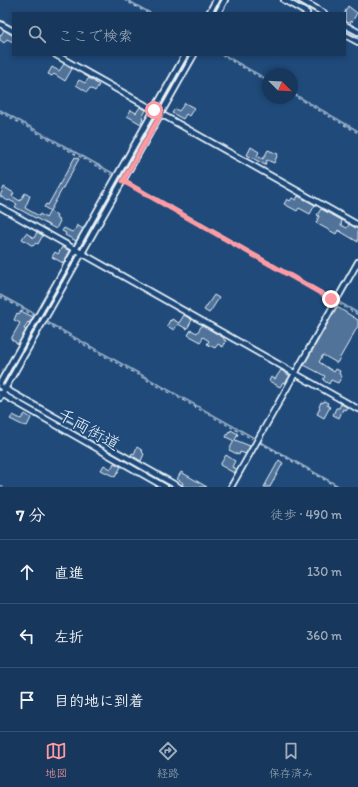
<!DOCTYPE html>
<html lang="ja">
<meta charset="utf-8">
<style>
body{margin:0;font-family:Itim,"Klee One",sans-serif;background:#244365;color:#f1f3f6}
.compass{position:absolute;left:262px;top:68px;width:36px;height:36px;border-radius:50%;background:#17385c;box-shadow:0 2px 6px #0003;rotate:114deg}
.stop{position:absolute;width:12px;height:12px;margin:-9px;border:3px solid #ff9aa2;border-radius:50%;background:#fff}
.stop.end{background:#ff9aa2;border-color:#fff;box-shadow:0 1px 4px #0008}
.list{margin:0;padding:0;list-style:none}
h2{display:flex;justify-content:space-between;align-items:center;height:52px;margin:0;padding:0 16px;font-size:17px}
h2 small{font-size:13px;font-weight:400;color:#9eacbb}
.list li{display:grid;grid-template-columns:26px 1fr auto;gap:12px;align-items:center;box-sizing:border-box;height:64px;padding:0 16px;border-top:1px solid #365272}
.list b{display:block;font-size:15px;white-space:nowrap}
.list em{font-size:13px;font-style:normal;color:#9eacbb}
.icon{flex:none;width:22px;height:22px;fill:none;stroke:currentColor;stroke-width:2;stroke-linecap:round;stroke-linejoin:round}
.map{position:relative;flex:none;width:358px;height:487px;overflow:hidden}
.search{position:absolute;background:#17385c;box-shadow:0 2px 6px #0003;left:12px;right:12px;top:12px;height:44px;display:flex;align-items:center;gap:10px;box-sizing:border-box;padding:0 14px;border-radius:0px;color:#9eacbb;font-size:15px}
.sheet{height:244px;background:#17385c}
nav{display:flex;justify-content:space-around;align-items:center;box-sizing:border-box;height:56px;border-top:1px solid #365272;background:#17385c;font-size:11px;color:#9eacbb}
nav a{display:grid;justify-items:center;gap:2px}
nav .on{color:#ff9aa2}
.map>svg:first-child{display:block}
.lines{fill:none;stroke-linecap:round;stroke-linejoin:round}
.stream{stroke:#9ab0c7;stroke-width:1.5}
.building{fill:#517399;stroke:#e8f1f8}
.minor-casing{stroke:#e8f1f8;stroke-width:8}
.path{stroke:#e8f1f8;stroke-width:1;stroke-dasharray:3 3;stroke-linecap:butt}
.minor{stroke:#1f4a7a;stroke-width:4.5}
.route{stroke:#ff9aa2;stroke-width:5}
.labels{text-anchor:middle;dominant-baseline:central;stroke-width:3.5;stroke-linejoin:round;paint-order:stroke}
.street-label{font-size:17px;fill:#e8f1f8;stroke:#1f4a7a}
</style>
<div class="map">
<svg width="358" height="487" viewBox="0 0 358 487">
<rect width="100%" height="100%" fill="#1f4a7a"/>
<filter id="ink" filterUnits="userSpaceOnUse"><feTurbulence type="fractalNoise" baseFrequency=".025" numOctaves="2"/><feDisplacementMap in="SourceGraphic" scale="8" xChannelSelector="R" yChannelSelector="G"/><feConvolveMatrix kernelMatrix="1 2 1 2 8 2 1 2 1" color-interpolation-filters="sRGB"/></filter>
<g filter="url(#ink)">
<g class="lines">
<path class="stream" d="M127,0L150,13
M293,0L316,13
M212,13L220,0
M0,20L13,27
M345,30L358,37
M62,55L153,107
M224,55L268,80
M292,93L358,131
M0,110L116,175
M164,113L358,222
M126,181L334,299
M0,204L75,246
M86,253L358,406
M0,295L35,314
M337,301L358,313
M47,322L256,439
M2,385L189,55
M259,441L340,487
M122,457L174,487
M0,485L3,487"/>
</g>
<path class="building" d="M348,6L357,13L352,22L351,21L350,24L345,21V12Z
M4,30L13,36V42L7,39L4,43L0,40V34L1,35Z
M64,64L72,69L65,81L54,74L52,76L48,74L52,67L59,71Z
M89,78L99,85L95,91L90,88L87,92L76,85L79,80L85,83Z
M185,103L194,108L189,116L186,114L183,119L172,113L175,109L179,111Z
M140,107L146,110L142,118L143,119L141,124L127,116L131,110L136,113Z
M251,147L259,152L257,156L263,159L268,150L278,154L274,163L267,160L265,165L247,155Z
M75,157L79,159L50,211L44,207L46,204L48,205Z
M4,187L14,193L12,196L20,201L25,193L30,196L25,208L39,216L40,214L46,218L50,211L57,216L56,218L60,221L56,229L15,207L17,204L9,200L8,201L0,196Z
M298,196L315,205L310,214L299,208L297,211L284,204L287,199L290,201L292,198L296,200Z
M321,209L342,220L341,225L347,228L349,224L358,229V242L338,230L336,234L316,223L319,216L317,215Z
M77,225L83,229L76,241L65,235L66,233L62,231L64,228L72,232L75,230Z
M37,232L43,235L38,244L36,243L33,246L22,239L26,233L34,238Z
M62,247L70,251L63,263L52,257L55,252L58,254Z
M214,295L219,298L210,312L209,313L204,310Z
M337,307L358,320V326L337,363L323,355L319,362L334,372L336,369L340,371L339,374L342,376L338,383L331,380L329,384L323,380L325,376L304,365Z
M21,311L33,317L29,323L28,322L24,329L26,330L18,344L11,339L20,323L14,320L17,313L19,314Z
M184,315L192,320L187,329L178,324L174,330L167,326L170,320L171,321L172,319L179,323Z
M202,325L224,338V340L226,341L223,347L218,344L215,348L207,344L209,341L203,337L201,342L188,335L191,330L197,333Z
M281,370L290,376L285,383L283,382L280,387L269,381L271,377L275,379Z
M324,401L328,403L327,405L330,407L324,418L317,414L320,408L319,407L321,402L323,403Z
M341,404L347,407L345,410L343,409L339,418L333,415L336,408H339Z
M25,414L31,418L27,426L22,425L10,419L13,415L21,419Z
M231,430L238,434L235,440L250,446L246,454L240,452L239,455L229,450L234,441L226,437L229,431L230,432Z
M137,447L143,451L142,452L144,454L141,461L131,455L132,453L134,454Z
M226,455L235,461L232,467L237,469L234,473L220,465Z
M279,460L283,463L270,487H264Z
M114,463L121,467L115,477L101,470L104,465L111,469Z
M181,472L188,476L207,487H185L182,485L183,483L177,479Z"/>
<g class="lines">
<g class="minor-casing">
<path id="minor" d="M284,0L307,13
M301,0L324,13
M209,13L216,0
M218,13L225,0
M0,24L13,31
M345,25L358,32
M345,35L358,42
M56,55L358,225
M0,207L358,409
M0,383L185,55
M0,386L179,487
M0,393L165,487
M0,398L194,55
M231,487L358,262"/>
</g>
<path class="path" d="M124,0L147,13
M221,55L268,82
M292,95L358,133
M0,112L112,175
M127,184L331,300
M0,297L33,315
M339,304L358,315
M47,324L252,439
M260,443L337,487"/>
<use href="#minor" class="minor"/>
</g>
</g>
<g class="lines" filter="url(#ink)">
<path class="route" d="M154,110L161,114L123,181L331,299"/>
</g>
<g class="labels">
<g class="street-label">
<text transform="translate(89 429) rotate(29)">千両街道</text>
</g>
</g>
</svg>
<svg class="compass" viewBox="-18 -18 36 36"><path d="M0-13l5 13h-10z" fill="#e53935"/><path d="M0 13l5-13h-10z" fill="#9eacbb"/></svg>
<div class="stop" style="left:154px;top:110px"></div>
<div class="stop end" style="left:331px;top:299px"></div>
<div class="search"><svg class="icon" aria-label="search" viewBox="0 0 24 24"><circle cx="10" cy="10" r="6"/><path d="M15 15l6 6"/></svg>ここで検索</div>
</div>
<section class="sheet">
<h2>7 分<small>徒歩 · 490 m</small></h2>
<ul class="list">
<li><svg class="icon" aria-label="ahead" viewBox="0 0 24 24"><path d="M12 20V5M6 11l6-6 6 6"/></svg><div><b>直進</b></div><em>130 m</em></li>
<li><svg class="icon" aria-label="left" viewBox="0 0 24 24"><path d="M17 20v-9H6M10 6l-5 5 5 5"/></svg><div><b>左折</b></div><em>360 m</em></li>
<li><svg class="icon" aria-label="arrive" viewBox="0 0 24 24"><path d="M6 21V4h12l-3 4 3 4H6"/></svg><div><b>目的地に到着</b></div></li>
</ul>
</section>
<nav>
<a class="on"><svg class="icon" aria-label="map" viewBox="0 0 24 24"><path d="M3 6l6-2 6 2 6-2v14l-6 2-6-2-6 2zM9 4v14M15 6v14"/></svg>地図</a>
<a><svg class="icon" aria-label="directions" viewBox="0 0 24 24"><path d="M12 3l9 9-9 9-9-9zM9 14v-3h6M13 9l2 2-2 2"/></svg>経路</a>
<a><svg class="icon" aria-label="saved" viewBox="0 0 24 24"><path d="M7 4h10v16l-5-4-5 4z"/></svg>保存済み</a>
</nav>
